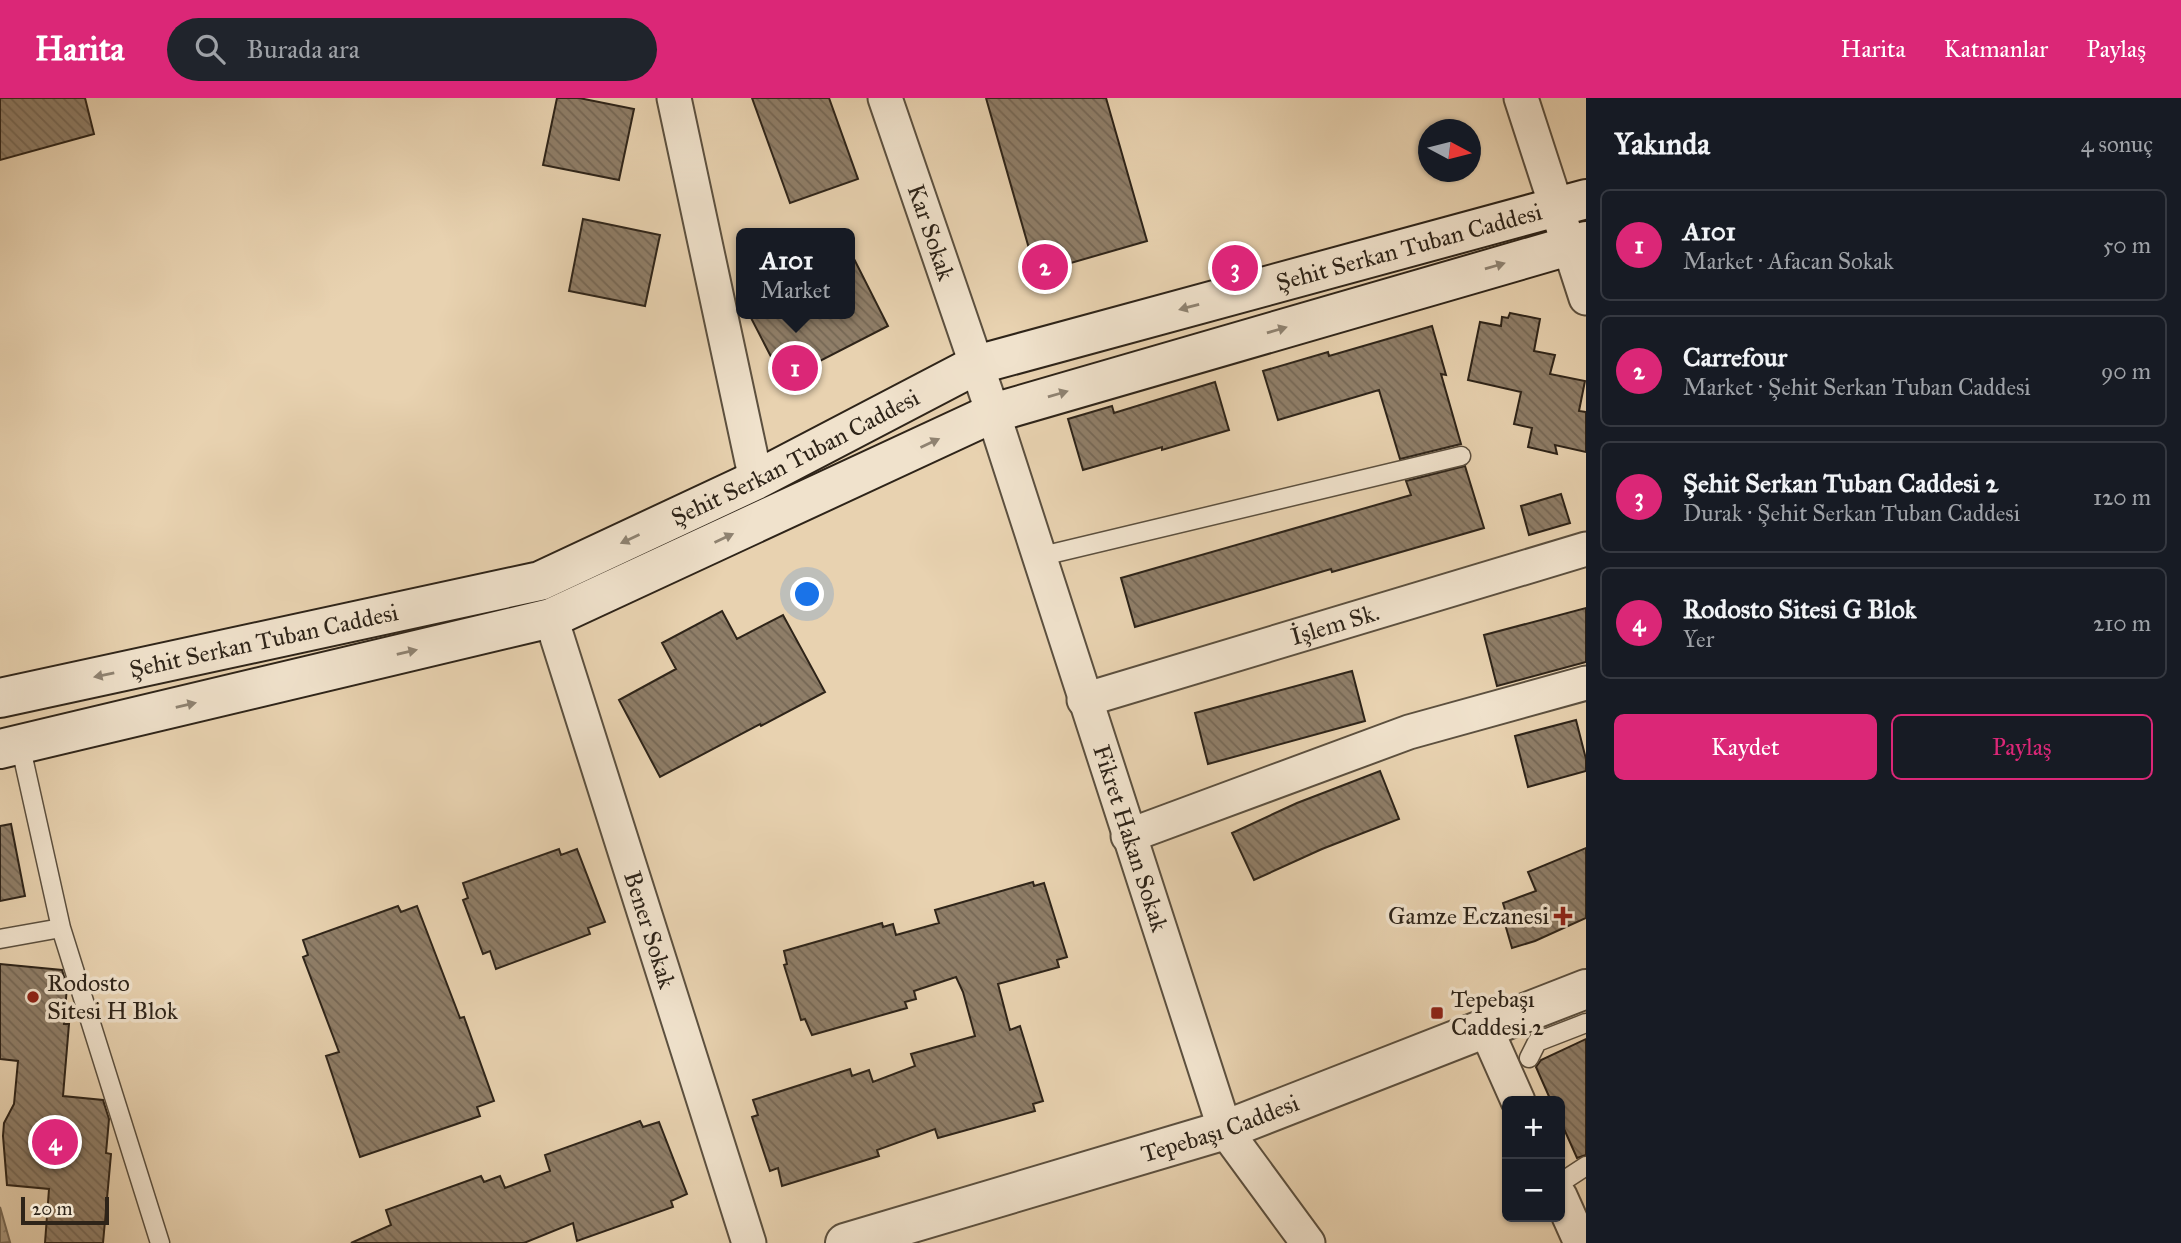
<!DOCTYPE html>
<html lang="tr">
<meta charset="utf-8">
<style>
body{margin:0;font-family:"IM FELL Great Primer",serif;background:#20242c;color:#f1f3f6}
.controls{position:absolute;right:21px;bottom:21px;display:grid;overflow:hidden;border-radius:10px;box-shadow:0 2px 5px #0004}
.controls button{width:63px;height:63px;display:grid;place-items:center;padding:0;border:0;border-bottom:2px solid #363941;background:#171b24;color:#f1f3f6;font:35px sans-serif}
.compass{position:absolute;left:1418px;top:21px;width:63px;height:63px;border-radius:50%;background:#171b24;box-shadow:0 2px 5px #0004;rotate:97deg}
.scale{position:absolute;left:21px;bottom:18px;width:88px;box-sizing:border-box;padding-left:7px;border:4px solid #2e2419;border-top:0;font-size:19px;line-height:24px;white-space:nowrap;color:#2e2419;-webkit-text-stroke:5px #f0e2cc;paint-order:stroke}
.you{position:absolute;left:808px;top:497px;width:24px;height:24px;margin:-18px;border:5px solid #fff;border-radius:50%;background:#1a73e8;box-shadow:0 0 0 10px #1a73e833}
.badge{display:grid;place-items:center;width:46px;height:46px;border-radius:50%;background:#db2777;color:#fff;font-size:23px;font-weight:700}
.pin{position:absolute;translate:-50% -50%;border:4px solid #fff;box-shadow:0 2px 7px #0006}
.popup{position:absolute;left:736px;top:130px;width:119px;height:91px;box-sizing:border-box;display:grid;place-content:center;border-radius:10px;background:#171b24;filter:drop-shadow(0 2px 5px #0005);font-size:23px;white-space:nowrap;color:#9ea1a6}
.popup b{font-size:26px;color:#f1f3f6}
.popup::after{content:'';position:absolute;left:50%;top:100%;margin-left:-14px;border:14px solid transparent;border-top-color:#171b24}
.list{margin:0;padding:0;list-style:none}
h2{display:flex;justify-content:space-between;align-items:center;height:91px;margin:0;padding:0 28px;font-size:30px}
h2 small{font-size:23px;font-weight:400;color:#9ea1a6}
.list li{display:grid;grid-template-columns:46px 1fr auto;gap:21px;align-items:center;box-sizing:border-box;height:112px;margin:0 14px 14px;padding:0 14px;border:2px solid #363941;border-radius:10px}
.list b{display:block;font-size:26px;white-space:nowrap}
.list p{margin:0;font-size:23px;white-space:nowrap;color:#9ea1a6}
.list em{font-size:23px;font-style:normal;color:#9ea1a6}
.actions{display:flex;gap:14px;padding:21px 28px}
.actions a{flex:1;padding:16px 0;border:2px solid #db2777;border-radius:10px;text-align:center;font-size:24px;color:#db2777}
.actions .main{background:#db2777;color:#fff}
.icon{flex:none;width:38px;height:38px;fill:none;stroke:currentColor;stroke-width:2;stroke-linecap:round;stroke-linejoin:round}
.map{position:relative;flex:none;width:1586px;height:1145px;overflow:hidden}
header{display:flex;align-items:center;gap:42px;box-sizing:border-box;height:98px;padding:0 35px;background:#db2777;color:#fff}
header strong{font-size:33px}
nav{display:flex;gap:38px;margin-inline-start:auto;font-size:24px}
.search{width:490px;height:63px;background:#20242c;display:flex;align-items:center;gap:18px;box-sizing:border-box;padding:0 24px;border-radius:38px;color:#9ea1a6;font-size:26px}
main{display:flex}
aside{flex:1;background:#171b24}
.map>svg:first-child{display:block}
.water{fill:url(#water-ripples);stroke:#786955;stroke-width:2}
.building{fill:url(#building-back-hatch);stroke:#2e2419;stroke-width:2}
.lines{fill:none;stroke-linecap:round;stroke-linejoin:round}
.service-casing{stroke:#5c503f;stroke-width:21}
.minor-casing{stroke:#5c503f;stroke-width:37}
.tertiary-casing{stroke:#5c503f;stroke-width:42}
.secondary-casing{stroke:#2e2419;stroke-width:42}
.service{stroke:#f0e2cc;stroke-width:18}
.minor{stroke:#f0e2cc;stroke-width:33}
.tertiary{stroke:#f0e2cc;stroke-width:38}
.secondary{stroke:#f0e2cc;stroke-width:38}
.oneway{fill:#8f8372}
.poi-dot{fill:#8f2418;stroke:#f0e2cc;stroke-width:2.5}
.labels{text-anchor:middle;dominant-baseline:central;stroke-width:7;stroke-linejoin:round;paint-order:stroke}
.street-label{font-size:24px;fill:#2e2419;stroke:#f0e2cc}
.poi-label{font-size:24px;fill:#2e2419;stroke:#f0e2cc;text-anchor:start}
</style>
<header>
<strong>Harita</strong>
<div class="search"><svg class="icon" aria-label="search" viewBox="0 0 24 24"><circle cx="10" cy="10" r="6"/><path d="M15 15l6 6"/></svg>Burada ara</div>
<nav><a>Harita</a><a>Katmanlar</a><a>Paylaş</a></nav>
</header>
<main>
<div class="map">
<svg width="1586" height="1145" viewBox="0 0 1586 1145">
<defs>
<pattern id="water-ripples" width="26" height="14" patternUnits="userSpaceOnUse" patternTransform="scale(1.75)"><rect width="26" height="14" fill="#a9977d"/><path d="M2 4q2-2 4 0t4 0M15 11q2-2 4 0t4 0" fill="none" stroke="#8a7b66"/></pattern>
<pattern id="building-back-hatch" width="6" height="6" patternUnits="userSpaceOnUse" patternTransform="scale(1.75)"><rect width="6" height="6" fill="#8f7e68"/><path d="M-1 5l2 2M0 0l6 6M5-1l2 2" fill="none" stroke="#756755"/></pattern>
</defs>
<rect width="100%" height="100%" fill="#e8d2b0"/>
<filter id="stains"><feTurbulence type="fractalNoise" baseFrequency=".00286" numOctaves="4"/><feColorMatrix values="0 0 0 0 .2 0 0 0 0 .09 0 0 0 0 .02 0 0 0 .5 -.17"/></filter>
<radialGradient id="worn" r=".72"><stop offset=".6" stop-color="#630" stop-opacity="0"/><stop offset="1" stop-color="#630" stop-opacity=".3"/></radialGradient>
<path class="water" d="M0,1109L10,1144L0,1145Z"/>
<path class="building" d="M0,0H85L94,36L0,62Z
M557,0H579L634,11L619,82L543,67Z
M752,0H829L858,81L790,105Z
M986,0H1106L1147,143L1036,175Z
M583,121L660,137L645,208L569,193Z
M849,151L888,228L783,282L749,216H849Z
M1510,215L1540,221L1534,253L1555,257L1550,276L1585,283L1579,313L1586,314V354L1555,347L1557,356L1528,349L1532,330L1514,326L1521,294L1468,282L1480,224L1501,228L1502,219L1508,220Z
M1432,228L1446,277L1441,276L1461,346L1400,361L1379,292L1278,322L1263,273L1328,254L1329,258Z
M1215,284L1229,332L1162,352V349L1083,372L1068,321L1112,308L1114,315Z
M1465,368L1484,430L1332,474L1331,471L1135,529L1121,480L1411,397L1406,383Z
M1561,396L1570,425L1529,437L1521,408Z
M1586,510V564L1497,588L1484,537Z
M722,513L737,541L783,517L825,594L761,628L760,626L660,679L619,602L676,571L662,545Z
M1352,573L1365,623L1208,666L1195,615Z
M1576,622L1586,661V673L1528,689L1515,638Z
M1380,673L1399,721L1322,751L1254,782L1232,735L1297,705Z
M11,726L25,798L0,803V728Z
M1586,750V820L1535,843L1512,850L1505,826L1509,825L1503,805L1536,793L1528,774Z
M559,751L561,757L577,751L605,824L588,830L590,836L496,871L490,853L483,856L463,802L468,800L463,785Z
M1033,784L1034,788L1044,785L1067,859L1057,862L1059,869L998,886L1010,932L1020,928L1043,1003L1033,1006L1035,1013L938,1040L935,1031L877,1052L879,1058L782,1088L778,1070L770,1073L752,1019L758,1017L753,1002L850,971L852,978L869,972L873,984L915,968L911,956L975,938L963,894L956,879L914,893L916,901L905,904L907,910L812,937L805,921L801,922L784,867L787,866L784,853L882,825L883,829L893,826L896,837L939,825L935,812Z
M398,808L401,814L417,808L460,920L464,919L494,1003L477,1009L480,1018L360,1059L326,958L339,954L303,859L308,857L303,842Z
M0,866L62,872L67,888L64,926H69L63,998L103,1002L109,1021L106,1055L111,1056L103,1145H45L49,1091L7,1087L3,1038L4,1025L14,1006L18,963L0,961Z
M1586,941V1057L1577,1060L1560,1022V1003H1551L1536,969L1541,962Z
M640,1023L643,1029L659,1024L687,1096L671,1103L673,1109L577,1143L573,1125L524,1145H351L391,1127L386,1112L481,1078L484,1084L500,1078L505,1090L550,1073L545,1057Z"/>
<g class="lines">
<g class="service-casing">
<path id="service" d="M1038,459L1461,358
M20,646L61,830L160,1145
M0,841L61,830
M1529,960L1537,944L1586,925
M1560,1085L1586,1068"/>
</g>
<g class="minor-casing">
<g id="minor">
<path d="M674,0L756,382"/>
<path id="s1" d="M885,0L993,315L1225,1032L1308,1145"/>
<path d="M1521,0L1586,200"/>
<path id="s2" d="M551,520L749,1145"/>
<path id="s3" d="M1084,602L1586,451"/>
<path d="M1128,738L1409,634L1586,585"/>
<path d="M1486,931L1518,1003"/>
<path d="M1560,1098L1581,1145"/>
</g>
</g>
<g class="tertiary-casing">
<g id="tertiary">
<path id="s4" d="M845,1145L1225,1032L1586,891"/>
</g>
</g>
<g class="secondary-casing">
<g id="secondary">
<path id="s5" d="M0,600L540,483L756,382L976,267L1586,101"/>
<path d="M0,651L551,520L993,315L1586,143"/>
</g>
</g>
<use href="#service" class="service"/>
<use href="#minor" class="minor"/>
<use href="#tertiary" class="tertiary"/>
<use href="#secondary" class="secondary"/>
</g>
<defs><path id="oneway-solid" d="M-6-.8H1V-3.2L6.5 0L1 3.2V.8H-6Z" transform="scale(1.75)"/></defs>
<g class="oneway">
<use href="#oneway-solid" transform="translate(1495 168) rotate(-16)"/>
<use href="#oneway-solid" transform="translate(1189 209) rotate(165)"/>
<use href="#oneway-solid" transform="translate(1277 232) rotate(-16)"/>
<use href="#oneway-solid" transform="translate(1058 296) rotate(-16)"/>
<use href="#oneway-solid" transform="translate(930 345) rotate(-25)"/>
<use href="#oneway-solid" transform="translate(724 440) rotate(-25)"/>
<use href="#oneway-solid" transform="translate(630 441) rotate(155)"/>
<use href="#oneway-solid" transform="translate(407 554) rotate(-13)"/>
<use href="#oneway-solid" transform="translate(104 577) rotate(168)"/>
<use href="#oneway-solid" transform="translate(186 607) rotate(-13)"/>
</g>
<g class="poi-dot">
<path d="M1559.5 807.5h7v7h7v7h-7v7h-7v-7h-7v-7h7z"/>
<circle cx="33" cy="899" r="7"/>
<rect x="1430" y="908" width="14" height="14" rx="3.5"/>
</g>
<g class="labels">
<g class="street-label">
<text stroke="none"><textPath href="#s1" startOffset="142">Kar Sokak</textPath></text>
<text stroke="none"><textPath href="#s5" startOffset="1488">Şehit Serkan Tuban Caddesi</textPath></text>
<text stroke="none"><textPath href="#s5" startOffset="836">Şehit Serkan Tuban Caddesi</textPath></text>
<text stroke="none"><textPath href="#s3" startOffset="262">İşlem Sk.</textPath></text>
<text stroke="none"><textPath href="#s5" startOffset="270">Şehit Serkan Tuban Caddesi</textPath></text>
<text stroke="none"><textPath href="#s1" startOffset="780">Fikret Hakan Sokak</textPath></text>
<text stroke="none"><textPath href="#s2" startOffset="327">Bener Sokak</textPath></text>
<text stroke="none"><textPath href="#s4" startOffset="392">Tepebaşı Caddesi</textPath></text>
</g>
<g class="poi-label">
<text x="1549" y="818" text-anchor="end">Gamze Eczanesi</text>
<text x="47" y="885">Rodosto<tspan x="47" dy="28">Sitesi H Blok</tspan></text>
<text x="1451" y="901">Tepebaşı<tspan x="1451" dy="28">Caddesi 2</tspan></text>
</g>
</g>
<rect width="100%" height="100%" filter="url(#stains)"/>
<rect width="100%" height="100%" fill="url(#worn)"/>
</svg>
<div class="controls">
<button>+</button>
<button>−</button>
</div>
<svg class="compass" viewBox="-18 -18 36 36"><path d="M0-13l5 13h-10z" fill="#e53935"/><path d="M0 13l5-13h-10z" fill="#9ea1a6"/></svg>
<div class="scale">20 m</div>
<div class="you"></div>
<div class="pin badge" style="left:795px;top:270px">1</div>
<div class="popup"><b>A101</b>Market</div>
<div class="pin badge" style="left:1045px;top:169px">2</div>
<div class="pin badge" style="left:1235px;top:170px">3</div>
<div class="pin badge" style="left:55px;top:1044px">4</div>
</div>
<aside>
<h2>Yakında<small>4 sonuç</small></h2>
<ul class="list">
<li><span class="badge">1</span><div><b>A101</b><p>Market · Afacan Sokak</p></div><em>50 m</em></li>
<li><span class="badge">2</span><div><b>Carrefour</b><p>Market · Şehit Serkan Tuban Caddesi</p></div><em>90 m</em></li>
<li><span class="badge">3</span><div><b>Şehit Serkan Tuban Caddesi 2</b><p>Durak · Şehit Serkan Tuban Caddesi</p></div><em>120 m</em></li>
<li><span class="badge">4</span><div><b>Rodosto Sitesi G Blok</b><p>Yer</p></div><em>210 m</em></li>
</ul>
<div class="actions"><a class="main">Kaydet</a><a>Paylaş</a></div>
</aside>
</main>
